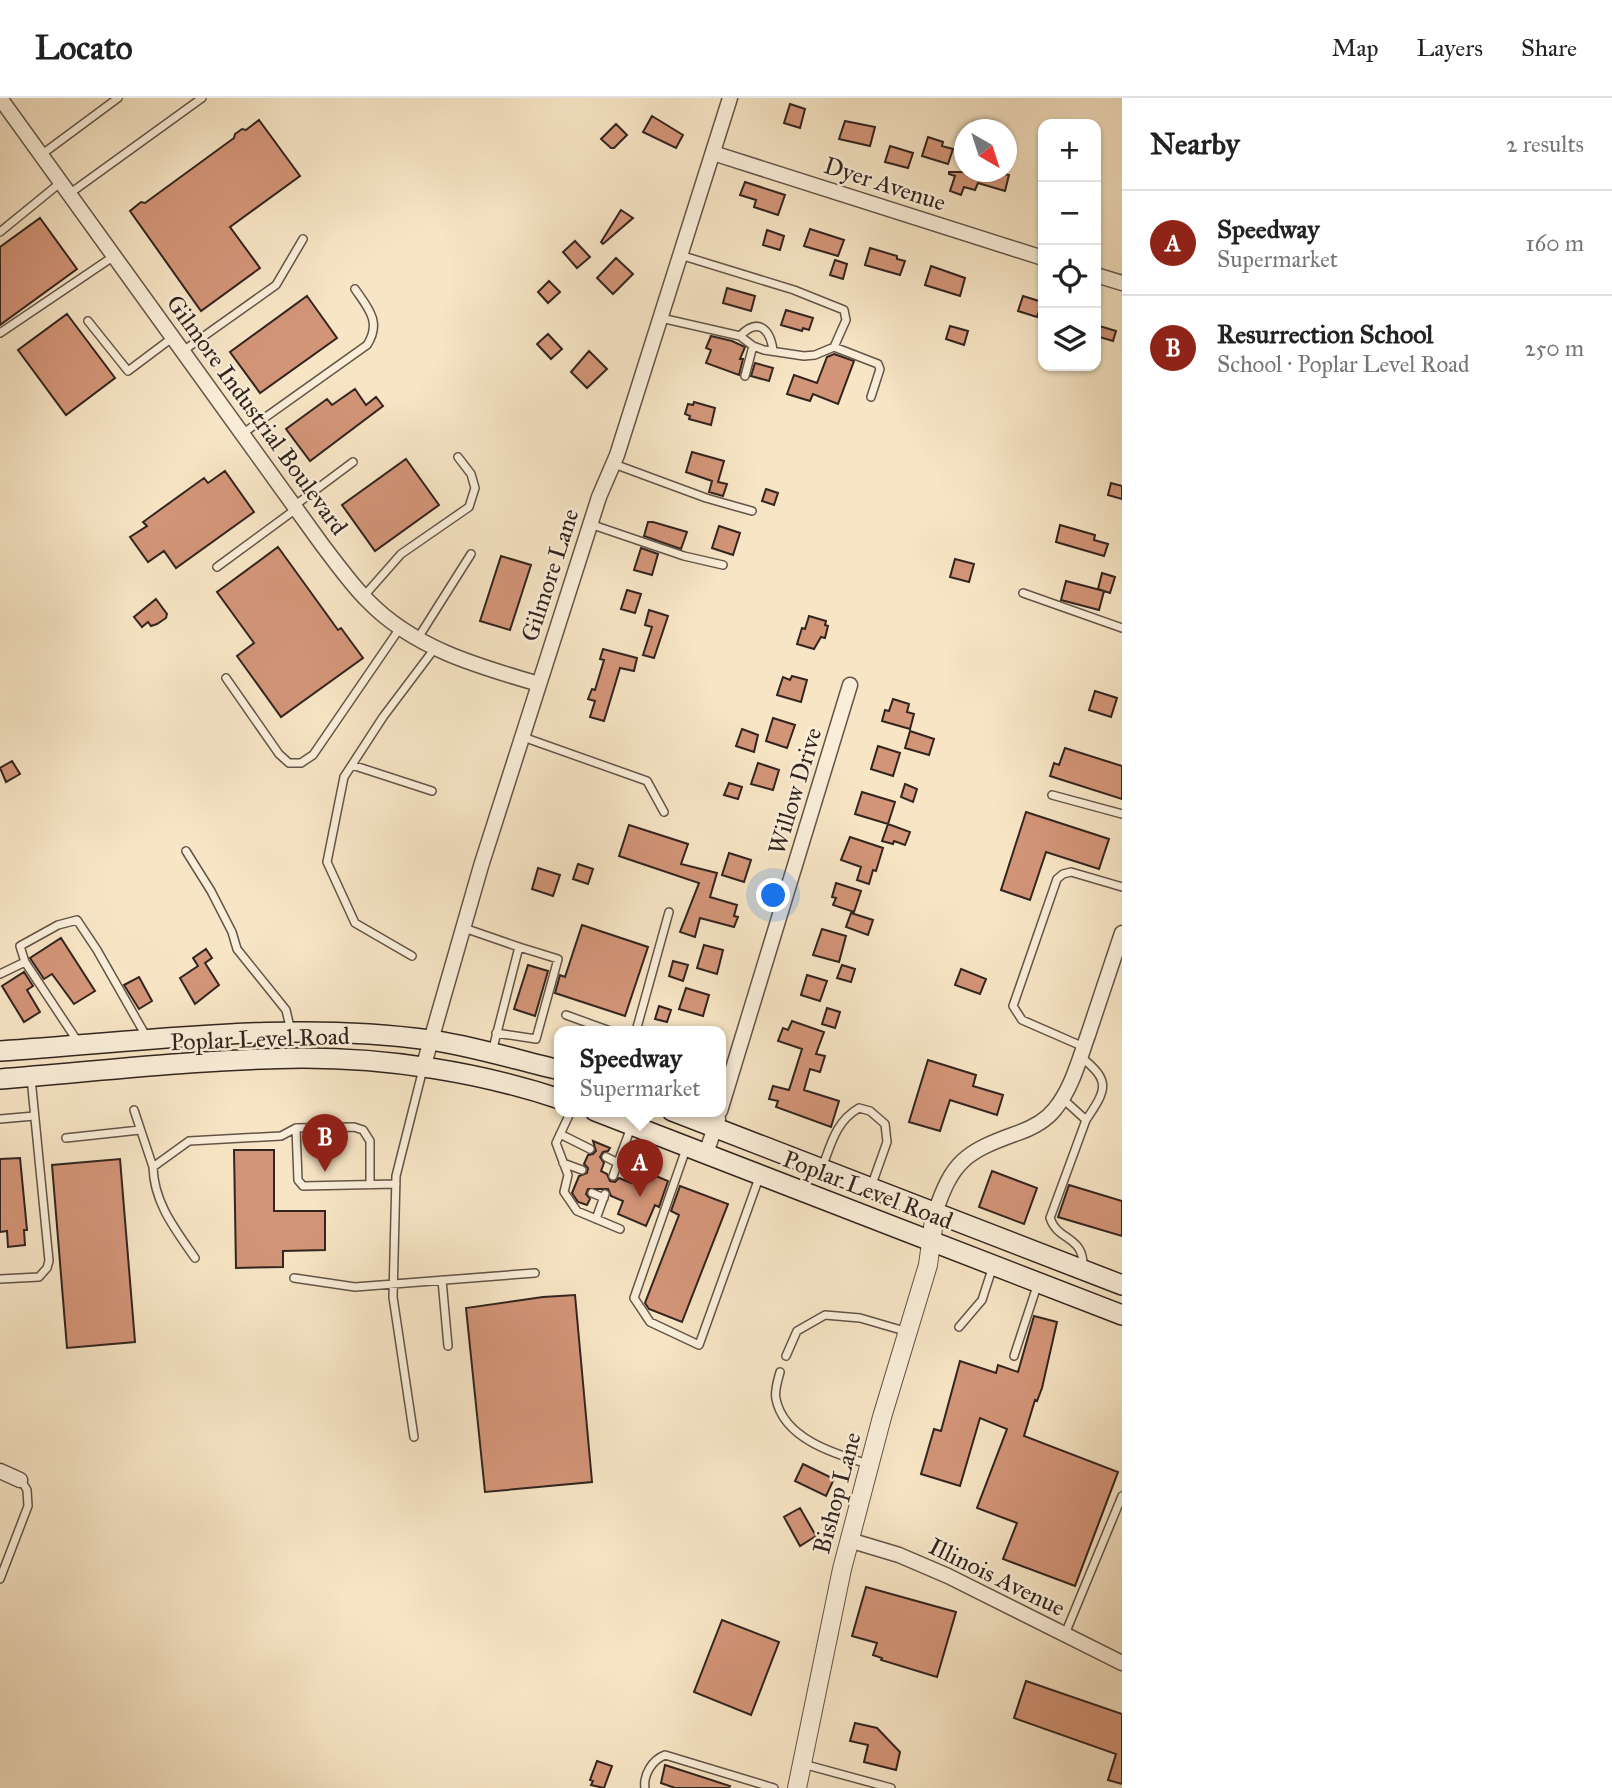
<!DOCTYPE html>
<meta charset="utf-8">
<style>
body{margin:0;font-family:"IM FELL Great Primer",serif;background:#f6f6f6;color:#222}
.controls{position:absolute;right:21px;top:21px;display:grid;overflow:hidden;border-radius:14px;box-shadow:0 2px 5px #0004}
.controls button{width:63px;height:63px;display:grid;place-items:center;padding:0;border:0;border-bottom:2px solid #e0e0e0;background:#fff;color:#222;font:35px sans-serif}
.compass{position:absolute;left:954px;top:21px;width:63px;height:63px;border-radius:50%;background:#fff;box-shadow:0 2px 5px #0004;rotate:141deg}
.you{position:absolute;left:774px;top:798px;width:24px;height:24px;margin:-18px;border:5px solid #fff;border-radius:50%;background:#1a73e8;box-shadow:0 0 0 10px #1a73e833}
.badge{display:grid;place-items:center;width:46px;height:46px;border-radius:50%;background:#8f2418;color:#fff;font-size:23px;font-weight:700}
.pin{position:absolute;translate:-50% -58px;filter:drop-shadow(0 2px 4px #0008)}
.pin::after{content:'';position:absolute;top:37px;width:24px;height:21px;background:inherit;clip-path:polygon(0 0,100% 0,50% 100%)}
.popup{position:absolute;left:554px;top:928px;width:172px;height:91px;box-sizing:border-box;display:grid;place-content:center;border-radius:14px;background:#fff;filter:drop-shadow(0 2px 5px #0005);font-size:23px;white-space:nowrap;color:#767676}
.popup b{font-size:26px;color:#222}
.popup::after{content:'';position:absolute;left:50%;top:100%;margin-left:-14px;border:14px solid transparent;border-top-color:#fff}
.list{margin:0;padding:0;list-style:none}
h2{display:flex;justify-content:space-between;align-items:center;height:91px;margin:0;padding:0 28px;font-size:30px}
h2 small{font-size:23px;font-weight:400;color:#767676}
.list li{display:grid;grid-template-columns:46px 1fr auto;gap:21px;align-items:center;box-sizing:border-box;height:105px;padding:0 28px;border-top:2px solid #e0e0e0}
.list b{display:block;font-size:26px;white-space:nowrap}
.list p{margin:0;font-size:23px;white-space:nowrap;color:#767676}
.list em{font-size:23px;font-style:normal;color:#767676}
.icon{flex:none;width:38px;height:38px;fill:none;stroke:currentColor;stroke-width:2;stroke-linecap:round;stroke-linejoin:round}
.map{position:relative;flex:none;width:1122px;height:1690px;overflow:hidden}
header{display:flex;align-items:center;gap:42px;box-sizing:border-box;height:98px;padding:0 35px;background:#fff;border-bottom:2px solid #e0e0e0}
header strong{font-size:33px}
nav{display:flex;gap:38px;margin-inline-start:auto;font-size:24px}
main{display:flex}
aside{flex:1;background:#fff}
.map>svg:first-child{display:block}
.building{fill:#d39578;stroke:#32241f;stroke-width:2}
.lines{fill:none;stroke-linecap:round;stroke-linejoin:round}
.service-casing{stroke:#635448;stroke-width:10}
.minor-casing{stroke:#635448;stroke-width:17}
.tertiary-casing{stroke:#635448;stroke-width:20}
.secondary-casing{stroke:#32241f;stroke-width:22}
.service{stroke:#faeed9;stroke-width:7}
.minor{stroke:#faeed9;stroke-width:14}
.tertiary{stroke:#faeed9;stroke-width:18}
.secondary{stroke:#faeed9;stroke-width:19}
.labels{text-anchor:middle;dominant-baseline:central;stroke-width:5;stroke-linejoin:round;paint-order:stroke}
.street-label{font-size:24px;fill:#32241f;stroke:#faeed9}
</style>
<header>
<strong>Locato</strong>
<nav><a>Map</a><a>Layers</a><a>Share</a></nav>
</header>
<main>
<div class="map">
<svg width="1122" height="1690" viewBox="0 0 1122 1690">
<rect width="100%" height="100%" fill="#f7e5c5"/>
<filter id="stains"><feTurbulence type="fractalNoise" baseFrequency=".00286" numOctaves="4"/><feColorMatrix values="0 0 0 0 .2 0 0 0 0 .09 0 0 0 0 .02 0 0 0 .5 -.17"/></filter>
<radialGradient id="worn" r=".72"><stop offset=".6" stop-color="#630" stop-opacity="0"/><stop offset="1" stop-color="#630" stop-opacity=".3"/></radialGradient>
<path class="building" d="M790,6L805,11L800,30L784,25Z
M652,18L683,37L676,50L643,34Z
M259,22L300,78L230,129L260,170L201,213L130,113L141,104L145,105L234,40L235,36L242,31L246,32Z
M845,23L875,29L870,48L839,41Z
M616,26L627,37L614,50H611L601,41Z
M928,39L943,44L942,48L953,51L948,66L922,58Z
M890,48L913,55L908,70L885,64Z
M949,74H996L1009,77L1005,93L978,85L975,92L964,89L961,97L950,93L955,78L949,76Z
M745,84L785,97L778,117L754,109L756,102L740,97Z
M621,112L633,120L603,146L601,144Z
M40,120L77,171L0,227V149Z
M810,131L844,142L838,158L804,148Z
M767,132L784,138L780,152L763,147Z
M575,143L590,159L577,170L563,154Z
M870,150L897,158V161L905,163L900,177L865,167Z
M616,160L633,176L613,196L597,180Z
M835,162L847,166L843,181L830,177Z
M931,168L965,180L960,198L925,187Z
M549,183L560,194L548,205L538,194Z
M727,190L755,198L751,213L723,205Z
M307,198L337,240L260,295L230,254Z
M1023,198L1042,204L1037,219L1018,213Z
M786,212L813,220L809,232L803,230L802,233L781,227Z
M67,216L115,280L66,317L18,252Z
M1096,227L1116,233L1113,243L1096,238Z
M950,228L968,233L964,247L946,241Z
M548,236L562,251L551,261L537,246Z
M711,238L732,243L745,249L740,261H743L739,277L706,265L711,252L706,250Z
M589,253L607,271L587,290L571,274Z
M834,256L854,263L838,306L813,296L810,303L787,296L794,277L817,285L827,259Z
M755,265L773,270L769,283L751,278Z
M355,291L366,307L376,299L383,308L310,363L286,331L327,301L332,307Z
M694,304L715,310L711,327L689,321L690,318L685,316L688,306L693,307Z
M692,354L724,363L718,384L727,386L723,398L709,394L712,383L686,374Z
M406,361L439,407L375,453L342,407Z
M225,373L254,414L176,470L164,453L148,464L130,439L147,428L143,424L204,380L208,385Z
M1111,385L1122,388V401L1108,397Z
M766,391L778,395L774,407L762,403Z
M648,424H653L687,434L681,451L644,438Z
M1060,427L1095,437L1094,442L1108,446L1104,458L1056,444Z
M719,428L740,435L733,457L712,450Z
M278,449L338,532L341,530L363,560L281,619L237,558L254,545L217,494Z
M641,450L658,456L652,477L634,472Z
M501,458L531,467L510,532L480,523Z
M955,461L974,466L969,484L950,479Z
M1102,475L1115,479L1110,495L1098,491Z
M1066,483L1104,493L1099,512L1061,502Z
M627,492L641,496L635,515L621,511Z
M156,501L167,516L166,520L157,526L151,528L148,524L142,529L134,519Z
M649,512L668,518L654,560L643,557L652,529L645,527Z
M809,518L826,523L825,527L828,528L825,540L821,539L814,551L797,546L802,530L805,531Z
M603,551L637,560L634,573L620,570L604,623L590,619L595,603L588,601L592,591L595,592L604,562L600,561Z
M792,578L807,582L801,604L777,597L783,579L790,582Z
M1095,593L1117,600L1111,619L1089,612Z
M893,601L909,606L907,614L914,616L910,631L882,623L885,612L889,613Z
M773,620L795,627L787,650L766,643Z
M742,631L758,637L754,654L736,648Z
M910,633L934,641L929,657L905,650Z
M878,648L900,655L893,678L871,671Z
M1065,650L1122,668V701L1050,678L1054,665L1059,667Z
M12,663L20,676L6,684L0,670Z
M758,665L779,672L773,692L751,686Z
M729,685L742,689L738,701L724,697Z
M905,686L917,691L913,704L901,699Z
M862,694L895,704L888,726L855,716Z
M1026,714L1109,741L1099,771L1046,754L1030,802L1001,792Z
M888,726L910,734L905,747L894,743L893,746L882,743Z
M629,727L688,746L681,766L717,775L710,799L737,807L734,818L738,819L734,829L700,820L695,839L680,834L699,785L619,758Z
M850,739L883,750L876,773L873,772L869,786L857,782L861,769L841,762Z
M729,755L751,762L744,784L722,777Z
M578,766L593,771L588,786L573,781Z
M538,770L560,777L553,798L532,791Z
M836,785L861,793L854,814L833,807L836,800L832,799Z
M851,815L873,822L868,837L846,829Z
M582,827L648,849L625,918L555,895L560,877L565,879Z
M822,831L846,838L839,864L813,857Z
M61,840L95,893L74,906L52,876L44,881L30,860Z
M704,847L723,852L717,876L697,870Z
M206,851L212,860L205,865L219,887L195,906L180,880L198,868L193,860Z
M673,863L688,867L683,883L669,878Z
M528,867L548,873L535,918L514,911Z
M842,867L855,871L851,884L837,880Z
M961,871L986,881L980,896L955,887Z
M24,874L33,888L27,892L40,914L24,924L2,888Z
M807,877L827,883L820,903L801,897Z
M139,879L152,903L139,911L124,887Z
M686,890L709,897L703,918L679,911Z
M659,908L671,912L667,924L655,921Z
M827,910L840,914L835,930L822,926Z
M792,923L824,934L816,956L825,958L820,974L810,971L804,992L839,1003L831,1029L776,1009L778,1003L769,1001L773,988L789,992L802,951L778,943L783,930L788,932Z
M928,962L976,977L973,988L1003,997L997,1017L950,1002L940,1033L909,1024Z
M593,1043L610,1050L608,1053L603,1054L600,1059L604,1065L601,1073L607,1076L610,1083L615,1084L619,1080L631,1085L637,1070L668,1083L659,1109L655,1107L646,1128L618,1116L623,1103L611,1098L608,1091H588L586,1096L590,1101L587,1107L578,1104L572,1095L579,1078L587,1075L588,1070L584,1066L588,1057L593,1056L596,1053Z
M234,1052H274V1113H325V1152L283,1153V1169L236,1170Z
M20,1060L27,1132H24L25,1147L8,1149L7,1133L0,1134V1061Z
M120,1061L135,1244L67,1250L52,1067Z
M992,1073L1037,1090L1024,1126L979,1109Z
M1069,1087L1122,1103V1138L1058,1119Z
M680,1088L728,1106L682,1224L649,1211L645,1205L679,1117L671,1113Z
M575,1197L592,1384L485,1394L466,1210L543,1199Z
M1034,1218L1057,1224L1042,1290L1037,1303L1035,1302L1024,1338L1118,1374L1075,1488L1003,1461L1017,1425L977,1410L1007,1331L980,1320L960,1388L921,1376L934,1331L941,1333L960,1263L996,1275L998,1267L1018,1274Z
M803,1366L834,1381L826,1398L795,1383Z
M800,1410L816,1438L800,1448L784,1419Z
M866,1489L956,1514L937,1579L881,1562L882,1560L873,1557L877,1545L852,1538Z
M722,1522L779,1544L751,1617L694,1594Z
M1026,1583L1122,1616V1686L1108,1682L1116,1656L1014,1620Z
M855,1625L877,1630L900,1654L896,1672L864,1664L868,1647L850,1643Z
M597,1663L612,1668L604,1690L591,1687L593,1683L590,1682Z
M665,1667L730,1688L729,1690H675L661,1685Z"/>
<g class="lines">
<g class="service-casing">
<path id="service" d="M41,57L118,0
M69,96L202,0
M0,134L60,85
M661,220L740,238L753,248L764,252L804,258L815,257L834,249L846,222L844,212L794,192L680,157
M88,223L128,273L172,240
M0,235L114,158
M740,238C758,219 770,231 773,252
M834,249L878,266L880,271L871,299
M183,253L276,187L303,141
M745,278L753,248
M242,336L367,247C382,224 368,210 355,191
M614,366L706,400L752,413
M294,408L353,364
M590,426L684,458L723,467
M217,469L296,411
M1023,495L1122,530
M364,498L401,456L469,409L475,390L471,376L458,359
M418,540L471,456
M226,580L279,656L289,665H301L313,657L400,530
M523,639L647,683L664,714
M352,667L432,693
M1052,697L1122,716
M186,753L211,793L232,834L237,851L286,912L291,933
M464,830L519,849L492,954
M412,858L355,825L327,764L344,679L383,619L435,550
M0,876L25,864
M566,917L610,933
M636,933L669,814
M496,935L536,941L558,861L519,849
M78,944L25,864L20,848L58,827L77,822L97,852L146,938
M1084,949L1022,922L1013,908L1057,781L1063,776L1071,774L1122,789
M1081,959C1111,983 1107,991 1086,1022
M1063,1001L1086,1022L1050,1120C1058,1144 1085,1137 1083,1171
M134,1012L153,1069L189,1043L281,1038L296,1030L298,1082L303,1088L396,1086
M571,1013L556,1045L568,1077L564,1094L577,1113L620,1131
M0,1021L34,1018
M296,1030L354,1029L363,1032L370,1043V1087
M560,1036L590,1051
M66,1040L140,1032
M686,1051L634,1200L650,1224L699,1247L760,1077
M606,1059L618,1065
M563,1065L582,1072
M153,1069C154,1105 175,1131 195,1160
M822,1070C831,1046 836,1023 859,1010L870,1013L885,1026L887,1044L871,1089
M613,1078L637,1013
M592,1095L604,1100
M596,1121L605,1096
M294,1180L355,1189L535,1175
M0,1181L39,1179L47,1170L49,1163L31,980
M442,1182L448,1248
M959,1229L982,1202L993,1168
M786,1258L797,1233L825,1217L860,1220L908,1234
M1014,1258L1038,1185
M780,1274C778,1282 774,1293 776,1301C784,1341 835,1356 868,1366
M414,1339L393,1199L396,1078L423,971
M0,1481L28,1408L27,1392L21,1382
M1065,1536L1122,1398
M803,1666L891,1690
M645,1690C643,1677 652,1662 665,1657L774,1690"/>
</g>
<g class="minor-casing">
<path id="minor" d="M0,0L323,448C337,466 351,486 367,502C413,550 477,568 539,586
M713,55L1043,160
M1096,177L1122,185
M423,970L481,768L599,399L617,357L730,0
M720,1013L850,587
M706,1055L718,1021
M935,1115C952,1064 965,1054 1015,1036C1030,1031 1045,1024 1055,1011C1072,990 1079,962 1088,937C1099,903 1111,869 1122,835
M0,1373L20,1382
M849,1442L899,1457L948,1478L1122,1565"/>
</g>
<g class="tertiary-casing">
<path id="tertiary" d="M797,1690L842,1471L882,1319L928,1167L935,1115"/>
</g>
<g class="secondary-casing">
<path id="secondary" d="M0,953C142,944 288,922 430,942C473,948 517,962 560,972
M0,981C101,973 202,961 303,960C388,960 479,974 560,1001
M595,1013L1122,1217
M672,1013L1122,1187"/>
</g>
<use href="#service" class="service"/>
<use href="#minor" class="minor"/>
<use href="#tertiary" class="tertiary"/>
<use href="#secondary" class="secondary"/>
</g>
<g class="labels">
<g class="street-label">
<text transform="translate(885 86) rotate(18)">Dyer Avenue</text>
<text transform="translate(257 317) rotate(54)">Gilmore Industrial Boulevard</text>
<text transform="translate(550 477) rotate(-72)">Gilmore Lane</text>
<text transform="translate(795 693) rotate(-73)">Willow Drive</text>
<text transform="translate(260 941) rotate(-2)">Poplar Level Road</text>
<text transform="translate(868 1092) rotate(21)">Poplar Level Road</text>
<text transform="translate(837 1395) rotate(-75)">Bishop Lane</text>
<text transform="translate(997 1479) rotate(26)">Illinois Avenue</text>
</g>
</g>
<rect width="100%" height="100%" filter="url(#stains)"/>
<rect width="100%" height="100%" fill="url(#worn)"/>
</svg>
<div class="controls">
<button>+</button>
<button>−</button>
<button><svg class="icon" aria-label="locate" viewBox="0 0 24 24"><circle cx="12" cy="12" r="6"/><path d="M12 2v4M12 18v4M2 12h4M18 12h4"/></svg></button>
<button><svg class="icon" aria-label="layers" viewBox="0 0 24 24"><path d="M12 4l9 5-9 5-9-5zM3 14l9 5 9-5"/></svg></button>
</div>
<svg class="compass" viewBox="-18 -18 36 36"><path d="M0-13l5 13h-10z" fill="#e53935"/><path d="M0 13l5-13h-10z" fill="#767676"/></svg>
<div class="you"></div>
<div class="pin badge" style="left:640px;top:1099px">A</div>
<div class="popup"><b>Speedway</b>Supermarket</div>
<div class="pin badge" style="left:325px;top:1074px">B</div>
</div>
<aside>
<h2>Nearby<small>2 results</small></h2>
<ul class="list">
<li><span class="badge">A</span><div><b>Speedway</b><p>Supermarket</p></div><em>160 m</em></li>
<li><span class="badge">B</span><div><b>Resurrection School</b><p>School · Poplar Level Road</p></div><em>250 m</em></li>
</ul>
</aside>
</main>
